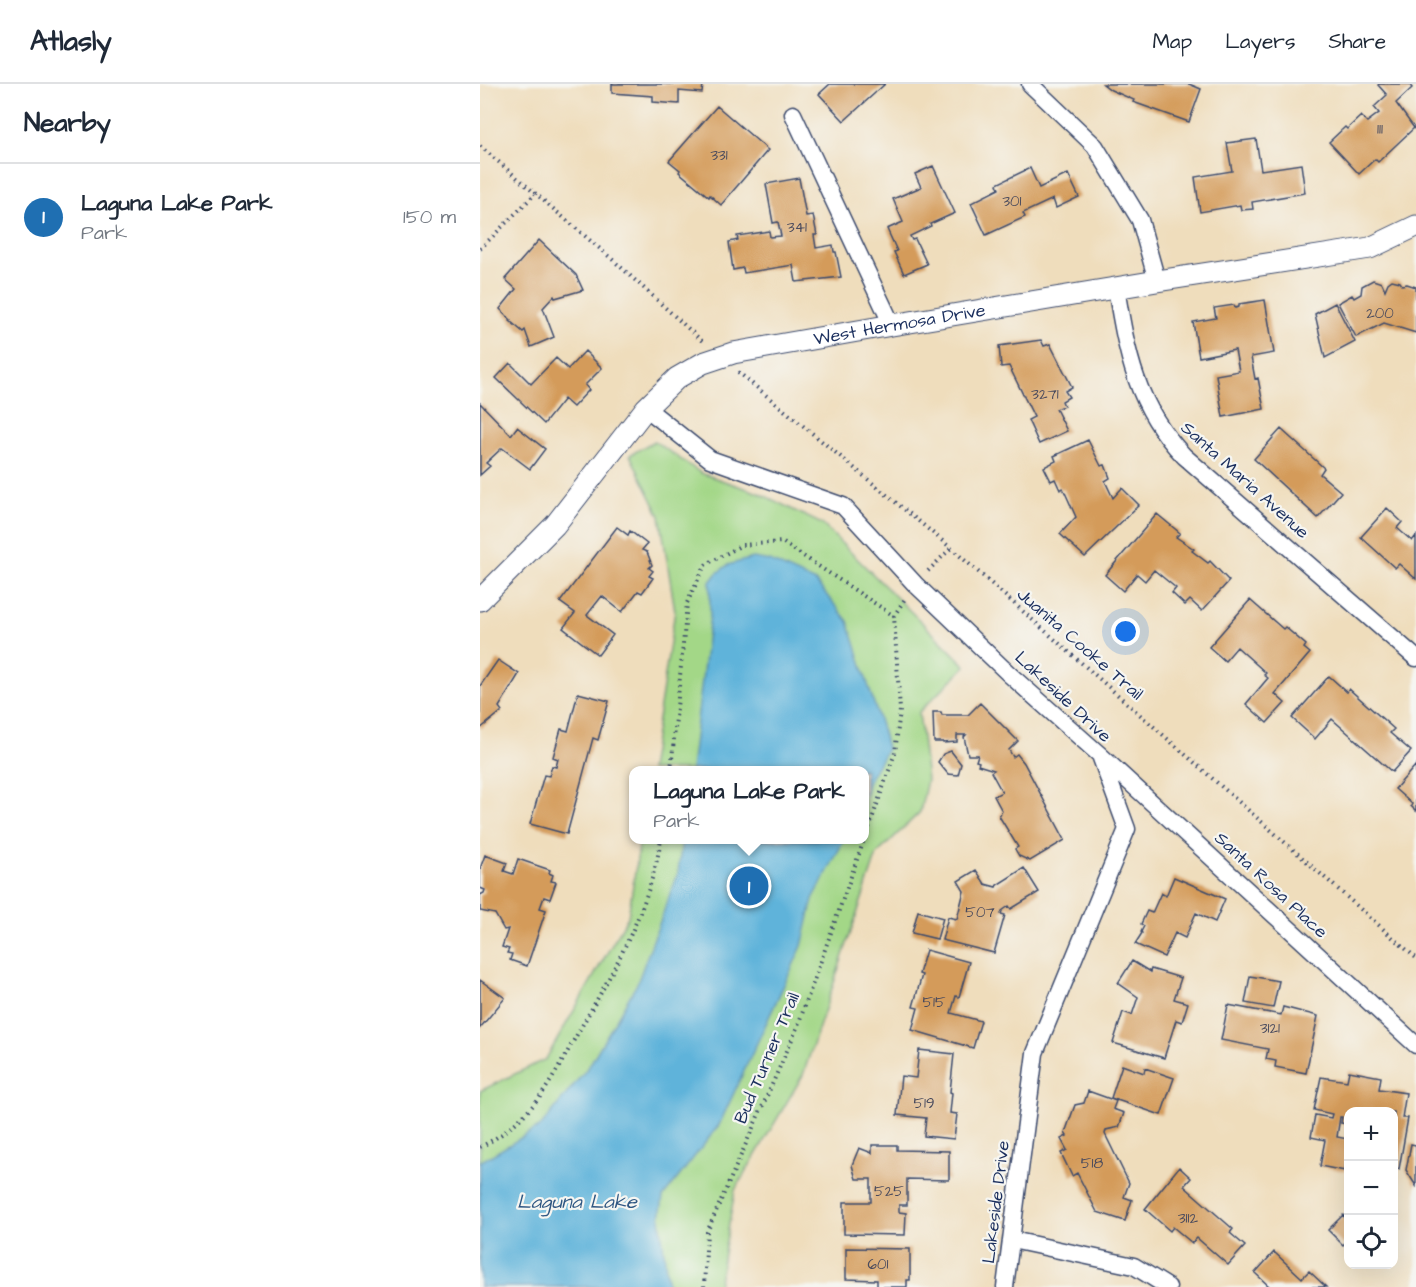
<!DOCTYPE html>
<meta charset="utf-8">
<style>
body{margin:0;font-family:"Architects Daughter",sans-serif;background:#f6f6f7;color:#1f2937}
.controls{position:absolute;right:18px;bottom:18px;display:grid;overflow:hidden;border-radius:12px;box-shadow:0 6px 24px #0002}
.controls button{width:54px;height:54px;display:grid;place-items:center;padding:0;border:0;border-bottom:2px solid #e0e1e3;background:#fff;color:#1f2937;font:30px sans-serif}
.you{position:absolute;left:646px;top:548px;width:21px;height:21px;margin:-15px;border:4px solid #fff;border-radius:50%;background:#1a73e8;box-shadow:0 0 0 9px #1a73e833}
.badge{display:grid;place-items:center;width:39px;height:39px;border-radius:50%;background:#1f6fb2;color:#fff;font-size:20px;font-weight:700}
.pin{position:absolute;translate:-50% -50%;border:3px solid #fff;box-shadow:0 2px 6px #0006}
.popup{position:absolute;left:149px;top:682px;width:240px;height:78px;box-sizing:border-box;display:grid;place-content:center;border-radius:12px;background:#fff;filter:drop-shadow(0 2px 4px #0005);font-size:20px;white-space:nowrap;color:#747a83}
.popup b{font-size:22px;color:#1f2937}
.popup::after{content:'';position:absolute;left:50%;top:100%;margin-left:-12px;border:12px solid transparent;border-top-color:#fff}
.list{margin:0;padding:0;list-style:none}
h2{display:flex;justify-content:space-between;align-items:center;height:78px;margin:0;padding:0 24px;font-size:26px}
h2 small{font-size:20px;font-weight:400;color:#747a83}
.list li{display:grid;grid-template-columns:39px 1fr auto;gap:18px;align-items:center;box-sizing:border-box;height:108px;padding:0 24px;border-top:2px solid #e0e1e3}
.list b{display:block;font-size:22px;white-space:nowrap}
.list p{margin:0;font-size:20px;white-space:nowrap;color:#747a83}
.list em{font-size:20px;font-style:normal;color:#747a83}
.icon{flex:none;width:33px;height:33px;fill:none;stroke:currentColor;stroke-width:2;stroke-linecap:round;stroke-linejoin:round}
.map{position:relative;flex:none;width:936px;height:1203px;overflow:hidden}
header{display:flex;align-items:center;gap:36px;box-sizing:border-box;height:84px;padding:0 30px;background:#fff;border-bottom:2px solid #e0e1e3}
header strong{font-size:28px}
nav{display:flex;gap:33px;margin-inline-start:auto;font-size:21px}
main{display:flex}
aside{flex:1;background:#fff}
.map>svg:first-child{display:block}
.green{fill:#a3d787;stroke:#5f8372;stroke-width:1.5}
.water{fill:#5eb3da;stroke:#3c719c;stroke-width:1.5}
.building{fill:#d49b5a}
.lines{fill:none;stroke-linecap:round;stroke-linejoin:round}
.minor-casing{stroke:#3b496c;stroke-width:19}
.tertiary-casing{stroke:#3b496c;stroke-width:23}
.path{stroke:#3b496c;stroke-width:4;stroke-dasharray:1.5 4.5;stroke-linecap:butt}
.minor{stroke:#fff;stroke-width:16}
.tertiary{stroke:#fff;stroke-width:21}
.labels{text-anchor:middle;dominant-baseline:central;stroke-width:4.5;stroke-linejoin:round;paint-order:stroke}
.number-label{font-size:15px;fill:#494a5d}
.street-label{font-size:18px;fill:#1b2f5e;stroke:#f6f6f2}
.water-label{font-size:20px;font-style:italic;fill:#2f5783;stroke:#f6f6f2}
</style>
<header>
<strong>Atlasly</strong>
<nav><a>Map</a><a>Layers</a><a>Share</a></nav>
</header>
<main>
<aside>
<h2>Nearby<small></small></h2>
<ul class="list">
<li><span class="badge">1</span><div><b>Laguna Lake Park</b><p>Park</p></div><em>150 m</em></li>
</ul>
</aside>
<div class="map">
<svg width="936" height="1203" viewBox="0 0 936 1203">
<rect width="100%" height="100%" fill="#f6f6f2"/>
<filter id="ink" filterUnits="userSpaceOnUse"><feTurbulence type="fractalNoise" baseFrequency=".0167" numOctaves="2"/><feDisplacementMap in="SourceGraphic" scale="12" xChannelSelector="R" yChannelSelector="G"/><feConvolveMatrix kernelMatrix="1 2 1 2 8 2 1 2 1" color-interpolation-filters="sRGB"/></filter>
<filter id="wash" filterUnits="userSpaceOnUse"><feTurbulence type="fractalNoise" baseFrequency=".008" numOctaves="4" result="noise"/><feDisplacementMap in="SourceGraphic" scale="24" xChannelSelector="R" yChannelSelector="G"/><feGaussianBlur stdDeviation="1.35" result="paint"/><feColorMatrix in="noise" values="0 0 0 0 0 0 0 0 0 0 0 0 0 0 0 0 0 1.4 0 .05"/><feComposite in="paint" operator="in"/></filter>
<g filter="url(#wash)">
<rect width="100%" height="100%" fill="#efddbc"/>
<path class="green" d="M174,357L221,389L279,409L342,440L486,582L439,628L447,696L440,728L397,770L323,991L255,1106L238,1203H0V1007L66,975L148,833L160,756H385V686H170L195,527L180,432L150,371Z"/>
<path class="water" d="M273,474L290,477L336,498L368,537L403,648L407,665L388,698L385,713V686H211L230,531V498L236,490L248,481Z
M202,756H364L333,815L322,862L239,1041L183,1113L180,1134L188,1203H0V1078L61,1042L109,982L157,900L198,789Z"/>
<g id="blocks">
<path class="building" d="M132,0H223L222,9L199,7V20L173,18V12L132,9Z
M350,0H405L364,37L339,10Z
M623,0H709L721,5L709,38L653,18L654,16L631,6Z
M899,0H929L932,4L916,19L934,44L898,78L895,75L879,90L849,58L865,43L867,45L881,32L887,38L899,29L894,23L907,11L898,1Z
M237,22L288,66L241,121L230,111L229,113L199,88L200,86L189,77Z
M776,55L781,86L821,80L825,109L772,118L773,125L761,126L760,121L720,128L715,93L752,87L747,59Z
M453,82L475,129L450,140L451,142L430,152L432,156L435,155L447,180L424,190L414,168L417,167L407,145L423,138L413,115L441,103L435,90Z
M550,84L559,104L588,90L599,113L576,124L573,115L543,129L545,133L506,151L491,119L519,105L517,100Z
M319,94L326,132L333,131L337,151H334L336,164L353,161L354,168H356L361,193L316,198L313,181L264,189L263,184L253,186L249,158L258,156L257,152L289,147L290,153L301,152L298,138L293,139L286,100Z
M59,156L96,191L103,206L75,214L74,212L63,224L74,253L51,263L45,246L43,248L30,237L31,236L20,225L36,205L25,195Z
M893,196L902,199L905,206L908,199L912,196L920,198L922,201L927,200L936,203V249L904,239L876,253L858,219L872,211L874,214L881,210L882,202Z
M785,216L794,269L771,273L775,295L778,294L784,325L743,333L736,291L759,287L755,266L719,273L713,238L736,234L734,224L754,221L755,224L759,223V220Z
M855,219L875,258L845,274L835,230Z
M561,256L564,262L570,260L592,303L585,307L589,313L582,317L584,322L576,325L587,347L559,360L548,336L554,333L529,282L521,283L519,262Z
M105,267L122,284L105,301L109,306L93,323L84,315L64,340L16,294L30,279L51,300L76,274L88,285Z
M0,319L31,351L37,343L65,365L50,385L22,364L6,379L10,382L0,391Z
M801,345L844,384L840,390L861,408L838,434L774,375Z
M608,356L621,382L625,381L630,394L625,397L633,414L642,404L659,421L605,473L580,450L596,433L583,404L580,406L575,395L571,397L564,383L576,377L574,372Z
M907,424L922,438L917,444L932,457L936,452V495L919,480L915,484L881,453Z
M677,430L700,449L696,453L714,465L712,467L728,479L730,477L749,497L722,527L710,516L705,521L692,509L696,504L674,486L665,497L657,490L643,507L625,491Z
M137,443L148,451L150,447L167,460L162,466L167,468L172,481L169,484L173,487L169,492L173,494L162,509L158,507L142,528L122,512L107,531L133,551L118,571L83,544L95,529L80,518Z
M770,516L803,545L805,543L826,561L824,564L830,569L795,610L805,619L787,639L766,620L788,594L784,591L786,589L757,563L745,577L729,563Z
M18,576L39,590L19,623L22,627L0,645V602Z
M849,592L867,608L869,605L914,645L910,649L931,667L912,688L852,635L835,655L812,634Z
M98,609L129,617L118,656L113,654L87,750L50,740L64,691L69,692L72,682L76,683L78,675L73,673L81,645L88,647Z
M500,619L538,657L529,666L533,673L537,670L544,679L585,756L550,777L539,772L535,765L538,763L519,732L522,727L514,712L522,708L511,688L514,686L498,681L499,678L496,677L498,671H488L484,653L486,651H477V658L463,659V658H454L453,628H461L462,631H488Z
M471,667L481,680L478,691L468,690L458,678L463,670Z
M936,681V727L931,722L932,720L915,705Z
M5,771L27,779L24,787L33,790L38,775L70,786L69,789L73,791L71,797L76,798L70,815L64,813L60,824L66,826L47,882L30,876L32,870L27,869L29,865L22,863L28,845L24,846L15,830L0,827V811L4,809L5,806L0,804V785Z
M544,784L559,808L531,825L529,822L522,827L521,830L525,831L514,869L462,856L468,833L477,835L484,807L478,797L496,786L505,800L516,803L517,801Z
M694,793L745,815L735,838L716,829L705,854L695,849L684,873L655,860L662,849L661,848L664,842L661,840L667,827L672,829L681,809L686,812Z
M438,827L463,834L457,855L432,849Z
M446,866L489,878L479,913L476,912L471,929L501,937L493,964L432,946L438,924L433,923L442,891L439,890Z
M652,877L670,888L671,885L701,894L694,915L708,919L702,938L696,936L684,974L633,959L643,928L652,931L658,913L638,899Z
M770,892L799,897L793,924L765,919Z
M0,896L25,914L0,944Z
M748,921L801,931L803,923L838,932L826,989L795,983L796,977L786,975L788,965L741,956Z
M439,966L474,970L470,1008L472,1009L470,1029L477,1030L474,1055L444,1052L446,1034L417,1031L421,992L436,994Z
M642,981L664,989L665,984L694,994L681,1031L631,1014Z
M869,987L901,993L899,1005L926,1009L922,1034H928L919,1085L914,1084V1028H868V1040L861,1039L862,1033H860L857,1053L868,1055L865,1087L840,1082L845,1056L831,1053L835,1031L851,1034L852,1030L834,1026L841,993L867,997Z
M608,1007L636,1017L633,1025L644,1029L639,1043L626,1046L625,1050L649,1099L644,1113L652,1116L645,1137L617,1128L597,1089L592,1092L581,1069L587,1066L581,1055L587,1052L585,1049L595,1021L604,1019Z
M931,1060L936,1061V1102L926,1086Z
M392,1061H417V1066L469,1067V1096L427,1095V1121H419V1128L426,1129L425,1151L364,1150V1118H391V1095H376L372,1081L379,1064L392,1069Z
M699,1083L711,1094L704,1102L753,1145L750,1149L765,1162L748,1181L717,1154L712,1159L693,1143L690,1147L665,1125Z
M863,1131L868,1137V1156L863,1161L848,1146Z
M366,1164L430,1165V1196H427V1203H397V1196L366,1195Z
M794,1168L822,1194L829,1187L846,1203H790L775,1189Z"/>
</g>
</g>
<g filter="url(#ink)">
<use href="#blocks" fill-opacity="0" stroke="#3b496c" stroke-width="1.5"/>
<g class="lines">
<g class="minor-casing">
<path id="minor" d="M550,0L615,62L660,136L677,197
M313,30L412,241
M636,204C647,270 656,322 704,372L936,574
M166,324L230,375L363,422L435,500L529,590L620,671L936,961
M532,1156L654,1182L688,1203
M525,1203L555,969L647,745L621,674"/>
</g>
<g class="tertiary-casing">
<g id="tertiary">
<path id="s1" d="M0,516L75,441L166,324L197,294L223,279L253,269L412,241L677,197L890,164L936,142"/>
</g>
</g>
<path class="path" d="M0,62L133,176L223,258
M0,165L56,109
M258,288L471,464L936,874
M448,487L471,464
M191,686L207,519L225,481L262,461L302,458L414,532
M385,755L415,669L420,626L414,532L426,513
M0,1063C23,1052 47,1031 62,1010C76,990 87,968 99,947C134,886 169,826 181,756
M224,1203L227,1148L317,944L384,756"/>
<use href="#minor" class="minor"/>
<use href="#tertiary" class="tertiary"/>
</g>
</g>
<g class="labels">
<g class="number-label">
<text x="900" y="45">111</text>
<text x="239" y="71">331</text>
<text x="532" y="117">301</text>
<text x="317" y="143">341</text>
<text x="900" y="229">200</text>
<text x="565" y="310">3271</text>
<text x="500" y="828">507</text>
<text x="454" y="918">515</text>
<text x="790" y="944">3121</text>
<text x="444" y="1019">519</text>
<text x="612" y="1079">518</text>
<text x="409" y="1107">525</text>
<text x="708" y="1134">3112</text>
<text x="398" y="1180">601</text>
</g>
<g class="street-label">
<text stroke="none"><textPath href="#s1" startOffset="528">West Hermosa Drive</textPath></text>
<text transform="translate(765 396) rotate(42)">Santa Maria Avenue</text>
<text transform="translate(600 560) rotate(41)">Juanita Cooke Trail</text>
<text transform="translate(583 613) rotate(43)">Lakeside Drive</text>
<text transform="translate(791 801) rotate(43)">Santa Rosa Place</text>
<text transform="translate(287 974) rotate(-67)">Bud Turner Trail</text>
<text transform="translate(516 1118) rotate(-83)">Lakeside Drive</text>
</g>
<g class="water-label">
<text x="97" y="1118">Laguna Lake</text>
</g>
</g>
</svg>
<div class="controls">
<button>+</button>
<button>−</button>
<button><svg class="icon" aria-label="locate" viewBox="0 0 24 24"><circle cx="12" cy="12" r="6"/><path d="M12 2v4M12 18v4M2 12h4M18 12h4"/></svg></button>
</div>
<div class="you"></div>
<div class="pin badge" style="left:269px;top:802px">1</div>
<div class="popup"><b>Laguna Lake Park</b>Park</div>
</div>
</main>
